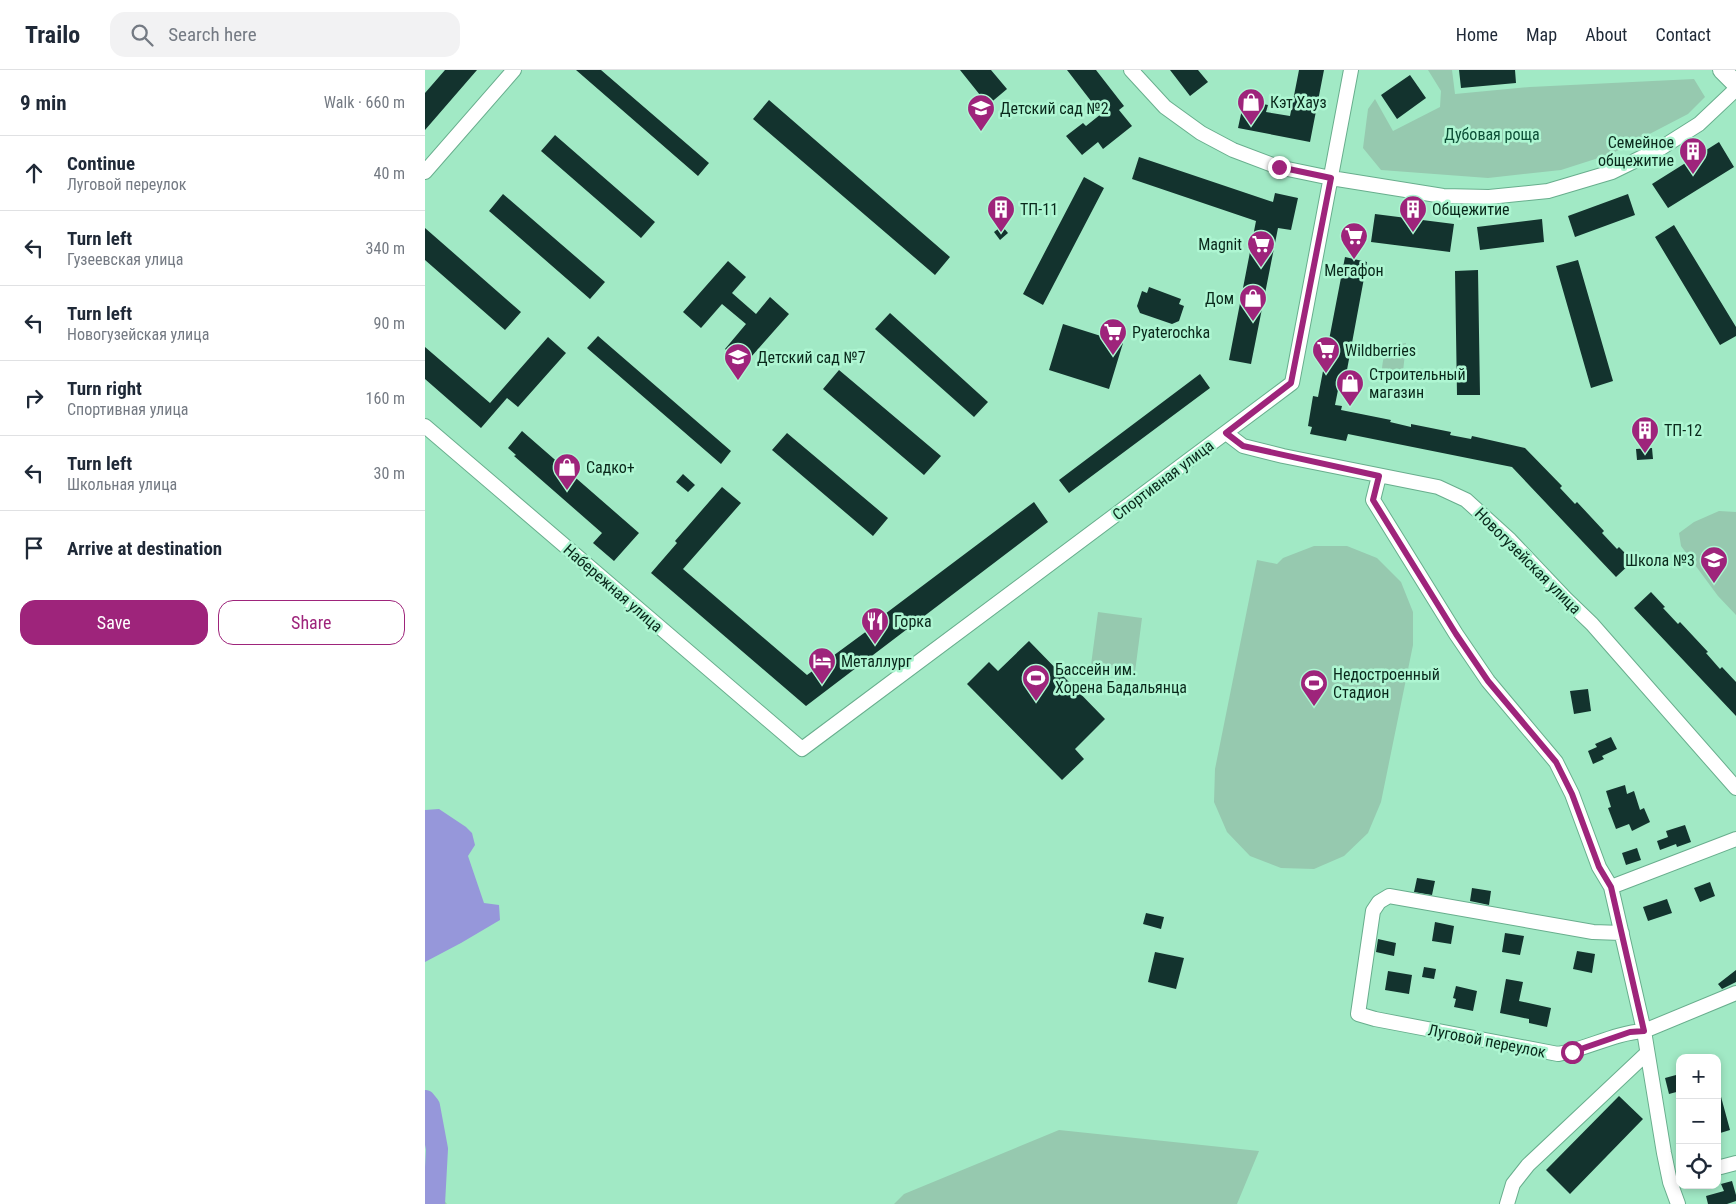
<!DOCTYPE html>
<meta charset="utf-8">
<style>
body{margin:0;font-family:"Roboto Condensed",sans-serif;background:#f2f2f3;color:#1f2937}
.controls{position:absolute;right:15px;bottom:15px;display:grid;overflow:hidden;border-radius:10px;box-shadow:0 2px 8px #0003}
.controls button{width:45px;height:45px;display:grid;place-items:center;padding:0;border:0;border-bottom:1px solid #e0e1e3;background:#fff;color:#1f2937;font:25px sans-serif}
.stop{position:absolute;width:15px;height:15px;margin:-11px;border:4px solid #9e247b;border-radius:50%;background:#fff}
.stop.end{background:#9e247b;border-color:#fff;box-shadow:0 1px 5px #0008}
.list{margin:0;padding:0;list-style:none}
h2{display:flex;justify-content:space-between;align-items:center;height:65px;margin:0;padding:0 20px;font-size:21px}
h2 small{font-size:16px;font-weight:400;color:#747a83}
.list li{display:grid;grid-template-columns:32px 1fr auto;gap:15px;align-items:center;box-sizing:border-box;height:75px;padding:0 20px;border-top:1px solid #e0e1e3}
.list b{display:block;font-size:19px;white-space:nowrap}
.list p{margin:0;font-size:16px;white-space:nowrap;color:#747a83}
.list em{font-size:16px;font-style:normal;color:#747a83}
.actions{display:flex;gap:10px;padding:15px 20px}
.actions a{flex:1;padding:11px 0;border:1px solid #9e247b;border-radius:15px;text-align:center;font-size:18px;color:#9e247b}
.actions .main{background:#9e247b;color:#fff}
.icon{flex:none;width:28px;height:28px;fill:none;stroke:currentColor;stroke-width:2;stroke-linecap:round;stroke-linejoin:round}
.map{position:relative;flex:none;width:1311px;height:1134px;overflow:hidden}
header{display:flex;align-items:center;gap:30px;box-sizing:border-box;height:70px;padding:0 25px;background:#fff;border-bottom:1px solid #e0e1e3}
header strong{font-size:24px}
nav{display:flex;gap:28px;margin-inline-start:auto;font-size:18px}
.search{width:350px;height:45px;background:#f2f2f3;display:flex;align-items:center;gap:12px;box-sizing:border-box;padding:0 18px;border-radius:15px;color:#747a83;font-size:19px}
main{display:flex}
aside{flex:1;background:#fff}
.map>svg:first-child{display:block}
.green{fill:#96c9af}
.water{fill:#9697da}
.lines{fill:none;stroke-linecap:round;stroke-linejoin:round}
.river{stroke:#9697da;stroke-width:22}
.building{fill:#13332e}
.minor-casing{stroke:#68ae8d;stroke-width:16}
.tertiary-casing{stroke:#68ae8d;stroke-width:20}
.minor{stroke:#fff;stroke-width:14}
.tertiary{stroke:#fff;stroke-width:18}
.route{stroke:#9e247b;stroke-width:6}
.labels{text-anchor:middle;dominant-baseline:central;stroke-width:5;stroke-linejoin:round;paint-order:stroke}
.poi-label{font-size:16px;fill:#09281b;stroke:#aef6d2;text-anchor:start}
.park-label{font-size:16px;fill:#0c4f36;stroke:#aef6d2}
.street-label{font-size:16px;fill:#09281b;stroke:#aef6d2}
</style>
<header>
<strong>Trailo</strong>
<div class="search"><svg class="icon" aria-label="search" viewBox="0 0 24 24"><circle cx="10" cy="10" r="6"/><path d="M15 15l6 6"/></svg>Search here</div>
<nav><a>Home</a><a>Map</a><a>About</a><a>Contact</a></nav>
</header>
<main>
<aside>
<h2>9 min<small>Walk · 660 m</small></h2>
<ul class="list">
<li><svg class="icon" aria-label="ahead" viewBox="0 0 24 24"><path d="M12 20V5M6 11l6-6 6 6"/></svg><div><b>Continue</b><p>Луговой переулок</p></div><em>40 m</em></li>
<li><svg class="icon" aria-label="left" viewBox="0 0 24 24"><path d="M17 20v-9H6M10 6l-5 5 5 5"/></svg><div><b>Turn left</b><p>Гузеевская улица</p></div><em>340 m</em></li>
<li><svg class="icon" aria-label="left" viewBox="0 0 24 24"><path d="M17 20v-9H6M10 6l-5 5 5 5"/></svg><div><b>Turn left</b><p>Новогузейская улица</p></div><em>90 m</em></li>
<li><svg class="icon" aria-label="right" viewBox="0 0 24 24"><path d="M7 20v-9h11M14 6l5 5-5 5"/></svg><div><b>Turn right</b><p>Спортивная улица</p></div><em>160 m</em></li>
<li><svg class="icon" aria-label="left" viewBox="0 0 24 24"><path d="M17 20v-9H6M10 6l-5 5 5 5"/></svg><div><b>Turn left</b><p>Школьная улица</p></div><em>30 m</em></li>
<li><svg class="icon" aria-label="arrive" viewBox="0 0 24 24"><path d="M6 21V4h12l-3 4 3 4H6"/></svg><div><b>Arrive at destination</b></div></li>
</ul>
<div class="actions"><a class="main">Save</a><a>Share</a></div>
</aside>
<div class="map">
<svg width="1311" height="1134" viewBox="0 0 1311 1134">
<rect width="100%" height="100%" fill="#a1e9c5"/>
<path class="green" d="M1003,0H1027L1030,24L1105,17L1269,9L1280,27L1263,44L1186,84L1136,100L1063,108L956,100L938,78L943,39L950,29L968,61L1015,37L1016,21Z
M981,273L978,302L957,299C959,280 962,275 981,273Z
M1294,441L1311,442V545L1293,526L1256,476L1254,463L1269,452Z
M889,476H922L952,488L976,512L988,542V575L956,732L943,763L919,786L889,799L856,798L825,786L802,762L789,732L790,699L832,490L852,494L858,488Z
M673,542L717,548L710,602L666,595Z
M634,1060L834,1081L812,1134H469L479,1124Z
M0,1108L22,1134H0Z"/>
<path class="water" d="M14,739L41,757L47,763L50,775L43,786L59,833L74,835L75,850L36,873L0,892V740Z"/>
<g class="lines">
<path class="river" d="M0,1031L4,1036L12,1079L9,1134"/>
</g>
<path class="building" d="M20,0H52L0,60V23Z
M151,0H176L284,93L273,106Z
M535,0H566L582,19L563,35Z
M642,0H671L699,36L694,40L707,56L678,79L673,72L657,85L641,66L658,53L661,56L676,44Z
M745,0H773L783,12L765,26Z
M874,0H899L885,72L813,58L819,30L843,35L841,42L865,46Z
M1034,0H1090L1091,13L1036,18Z
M985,5L1001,28L972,49L956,25Z
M344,30L525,187L510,205L328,49Z
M130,65L230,152L216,168L116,81Z
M1294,72L1309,97L1243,138L1227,114Z
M714,87L848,132L850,123L873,128L866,160L853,158L826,294L804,290L831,151L707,109Z
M659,107L679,118L618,235L598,224Z
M78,124L180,212L165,229L64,141Z
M1203,124L1210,145L1150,167L1143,146Z
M950,144L1029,154L1025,182L946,172Z
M1117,149L1119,172L1055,180L1052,157Z
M1249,155L1311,257V266L1295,275L1230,167Z
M577,156L583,163L575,170L569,162Z
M0,158L96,242L80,260L0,190Z
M920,187L942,192L919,316L914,315L910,335L917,336L916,340L966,350L965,352L986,357V354L1026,362L1025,365L1046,369L1047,366L1100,378L1137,416L1135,418L1150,434L1152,432L1179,461L1177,463L1192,479L1194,477L1208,491L1191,507L1087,397L923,364L921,371L885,364L887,357L883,356L888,326L893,327Z
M1153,190L1188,311L1166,318L1131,196Z
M303,191L321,207L307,223L331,244L345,227L364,244L319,295L300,279L321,254L297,234L276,258L258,242Z
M1053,200L1055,325H1032L1030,201Z
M724,217L756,229L754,234L759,236L754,251L747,254L715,243L712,236L717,221L722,223Z
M465,243L563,332L549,347L450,259Z
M638,254L698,273L684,319L624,300Z
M173,266L306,381L296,394L162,278Z
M123,267L141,283L93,337L82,328L56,358L0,309V277L65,333Z
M414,300L516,386L499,405L398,319Z
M775,304L785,318L644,423L634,410Z
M97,361L214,463L189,491L168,473L177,463L89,386L91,385L83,378Z
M362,363L463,448L448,466L347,380Z
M1227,378L1228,389L1212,390L1211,379Z
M258,404L270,415L263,422L251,412Z
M297,417L316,433L258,499L382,605L450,555L448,553L609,432L623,452L381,636L226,503L252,473L250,471Z
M1226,522L1240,537L1238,538L1253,554L1255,552L1283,582L1281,583L1295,599L1297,597L1311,612V646L1209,538Z
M604,571L680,649L650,679L659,689L637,710L542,614L564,592L573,601Z
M1163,619L1166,641L1149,644L1145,621Z
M1186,667L1192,679L1177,686L1179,689L1168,694L1163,681L1172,677L1170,674Z
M1200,715L1202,724L1209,721L1215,740L1219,738L1225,752L1207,761L1204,754L1191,759L1183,738L1186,737L1181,721Z
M1260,755L1266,772L1252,777L1251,774L1235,780L1232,771L1243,767L1241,761Z
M1212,778L1216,790L1201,795L1197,783Z
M992,808L1010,811L1007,825L989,822Z
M1285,812L1290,826L1275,832L1269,818Z
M1047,818L1066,821L1064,835L1045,831Z
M1242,829L1247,843L1223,851L1218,837Z
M721,843L739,847L736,859L718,854Z
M1010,852L1029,856L1026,874L1007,871Z
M1080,863L1099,866L1095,885L1077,882Z
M953,869L971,873L969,886L951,882Z
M1152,881L1170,884L1167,903L1148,899Z
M730,882L759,888L751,919L723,912Z
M999,897L1011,899L1009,909L997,907Z
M1311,900V912L1297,919L1293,914Z
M963,901L987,905L984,924L960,920Z
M1081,909L1098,912L1094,931L1126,938L1122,957L1104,953V949L1075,943Z
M1031,916L1052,921L1048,941L1029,937L1031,929L1028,928Z
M1251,1005L1255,1021L1244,1024L1240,1008Z
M1295,1023L1305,1060L1292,1064V1024Z
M1194,1026L1218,1049L1145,1124L1121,1100Z
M1307,1111L1311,1125V1131L1302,1134H1283L1281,1126L1299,1121L1296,1114Z"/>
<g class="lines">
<g class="minor-casing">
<path id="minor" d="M706,0L740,37L776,63L808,80L853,97L906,108L1018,126L1064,127L1123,121L1187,102L1236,78L1274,54L1311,19
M0,102L89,0
M0,356L377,679L867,313L926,0
M801,363L818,376L858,386L1013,417L1041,430L1085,470L1141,529L1167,554L1311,718
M954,406L948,430L1031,564L1063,611L1131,692L1147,724L1174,797L1186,817L1219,961L1239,1083L1245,1112L1253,1134
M1186,817L1311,769
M1197,863L1168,862L964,826L954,832L948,841L933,944L950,949L1133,984C1162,979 1189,963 1219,961L1311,923
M1292,1098L1311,1093
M1082,1134L1088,1114L1103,1095L1222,983"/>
</g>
<g class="tertiary-casing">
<path id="tertiary" d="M1297,0L1311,14"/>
</g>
<use href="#minor" class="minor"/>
<use href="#tertiary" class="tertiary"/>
</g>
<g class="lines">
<path class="route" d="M854,97L906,108L866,313L801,363L818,376L954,406L948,430L1031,564L1063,611L1131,692L1147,724L1174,797L1186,817L1219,961L1205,962L1147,982"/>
</g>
<defs>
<g id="shop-pin" transform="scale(1.4375)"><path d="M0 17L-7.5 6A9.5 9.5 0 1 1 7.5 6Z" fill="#9e247b" stroke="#aef6d2"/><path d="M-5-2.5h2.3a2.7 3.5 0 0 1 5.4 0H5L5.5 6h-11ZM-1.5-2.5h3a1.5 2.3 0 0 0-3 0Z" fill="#fff"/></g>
<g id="school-pin" transform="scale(1.4375)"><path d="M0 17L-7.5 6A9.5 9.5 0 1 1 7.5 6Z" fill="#9e247b" stroke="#aef6d2"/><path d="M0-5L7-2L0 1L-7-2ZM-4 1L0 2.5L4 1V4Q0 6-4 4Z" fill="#fff"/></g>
<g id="building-pin" transform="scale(1.4375)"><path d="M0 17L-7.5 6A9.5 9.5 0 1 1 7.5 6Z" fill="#9e247b" stroke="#aef6d2"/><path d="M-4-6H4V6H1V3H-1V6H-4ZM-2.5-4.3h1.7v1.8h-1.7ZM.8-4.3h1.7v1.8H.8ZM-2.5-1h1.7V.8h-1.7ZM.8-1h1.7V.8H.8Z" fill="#fff"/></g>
<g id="supermarket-pin" transform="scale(1.4375)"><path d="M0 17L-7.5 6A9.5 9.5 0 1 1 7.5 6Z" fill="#9e247b" stroke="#aef6d2"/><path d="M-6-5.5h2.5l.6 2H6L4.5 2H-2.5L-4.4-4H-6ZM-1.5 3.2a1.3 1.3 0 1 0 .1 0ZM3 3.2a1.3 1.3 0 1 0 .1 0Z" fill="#fff"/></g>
<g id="restaurant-pin" transform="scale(1.4375)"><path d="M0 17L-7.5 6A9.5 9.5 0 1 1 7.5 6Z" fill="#9e247b" stroke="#aef6d2"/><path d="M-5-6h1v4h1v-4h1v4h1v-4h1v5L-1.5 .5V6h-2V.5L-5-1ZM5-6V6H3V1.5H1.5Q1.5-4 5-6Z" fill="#fff"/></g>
<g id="hotel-pin" transform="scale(1.4375)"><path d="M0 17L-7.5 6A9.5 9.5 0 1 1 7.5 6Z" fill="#9e247b" stroke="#aef6d2"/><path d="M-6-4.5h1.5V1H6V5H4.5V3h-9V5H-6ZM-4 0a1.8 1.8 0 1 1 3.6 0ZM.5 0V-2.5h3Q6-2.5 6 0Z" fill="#fff"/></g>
<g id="stadium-pin" transform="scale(1.4375)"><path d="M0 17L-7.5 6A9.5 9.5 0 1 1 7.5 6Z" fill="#9e247b" stroke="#aef6d2"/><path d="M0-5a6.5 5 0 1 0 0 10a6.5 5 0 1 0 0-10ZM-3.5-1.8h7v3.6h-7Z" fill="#fff"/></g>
</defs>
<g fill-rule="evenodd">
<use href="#shop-pin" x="826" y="32"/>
<use href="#school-pin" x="556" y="38"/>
<use href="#building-pin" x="1268" y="81"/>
<use href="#building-pin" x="576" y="139"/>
<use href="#building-pin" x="988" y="139"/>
<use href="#supermarket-pin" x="929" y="166"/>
<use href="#supermarket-pin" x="836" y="174"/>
<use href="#shop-pin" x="828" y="228"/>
<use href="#supermarket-pin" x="688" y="262"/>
<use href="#supermarket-pin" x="901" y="280"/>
<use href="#school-pin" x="313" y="287"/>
<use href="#shop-pin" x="925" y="313"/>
<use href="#building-pin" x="1220" y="360"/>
<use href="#shop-pin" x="142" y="397"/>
<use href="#school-pin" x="1289" y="490"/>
<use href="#restaurant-pin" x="450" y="551"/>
<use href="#hotel-pin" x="397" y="591"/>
<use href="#stadium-pin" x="611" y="608"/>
<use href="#stadium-pin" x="889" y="613"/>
</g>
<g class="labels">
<g class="poi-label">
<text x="845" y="32">Кэт Хауз</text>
<text x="575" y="38">Детский сад №2</text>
<text x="1249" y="72" text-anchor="end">Семейное<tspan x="1249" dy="18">общежитие</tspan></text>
<text x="595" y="139">ТП-11</text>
<text x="1007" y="139">Общежитие</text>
<text x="817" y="174" text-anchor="end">Magnit</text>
<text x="929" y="200" text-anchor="middle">Мегафон</text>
<text x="809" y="228" text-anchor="end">Дом</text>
<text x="707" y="262">Pyaterochka</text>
<text x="920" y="280">Wildberries</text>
<text x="332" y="287">Детский сад №7</text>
<text x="944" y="304">Строительный<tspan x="944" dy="18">магазин</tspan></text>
<text x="1239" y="360">ТП-12</text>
<text x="161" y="397">Садко+</text>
<text x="1270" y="490" text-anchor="end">Школа №3</text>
<text x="469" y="551">Горка</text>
<text x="416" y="591">Металлург</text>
<text x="630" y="599">Бассейн им.<tspan x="630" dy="18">Хорена Бадальянца</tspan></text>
<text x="908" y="604">Недостроенный<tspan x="908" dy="18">Стадион</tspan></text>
</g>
<g class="park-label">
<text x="1067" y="64">Дубовая роща</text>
</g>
<g class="street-label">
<text transform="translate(738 410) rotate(-37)">Спортивная улица</text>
<text transform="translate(1103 491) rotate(45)">Новогузейская улица</text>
<text transform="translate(188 518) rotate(41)">Набережная улица</text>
<text transform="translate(1062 971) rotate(11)">Луговой переулок</text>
</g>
</g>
</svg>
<div class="controls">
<button>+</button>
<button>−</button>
<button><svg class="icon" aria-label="locate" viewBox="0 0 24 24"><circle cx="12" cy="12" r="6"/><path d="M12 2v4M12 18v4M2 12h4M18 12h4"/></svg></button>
</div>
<div class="stop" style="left:1147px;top:982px"></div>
<div class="stop end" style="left:854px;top:97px"></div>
</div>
</main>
